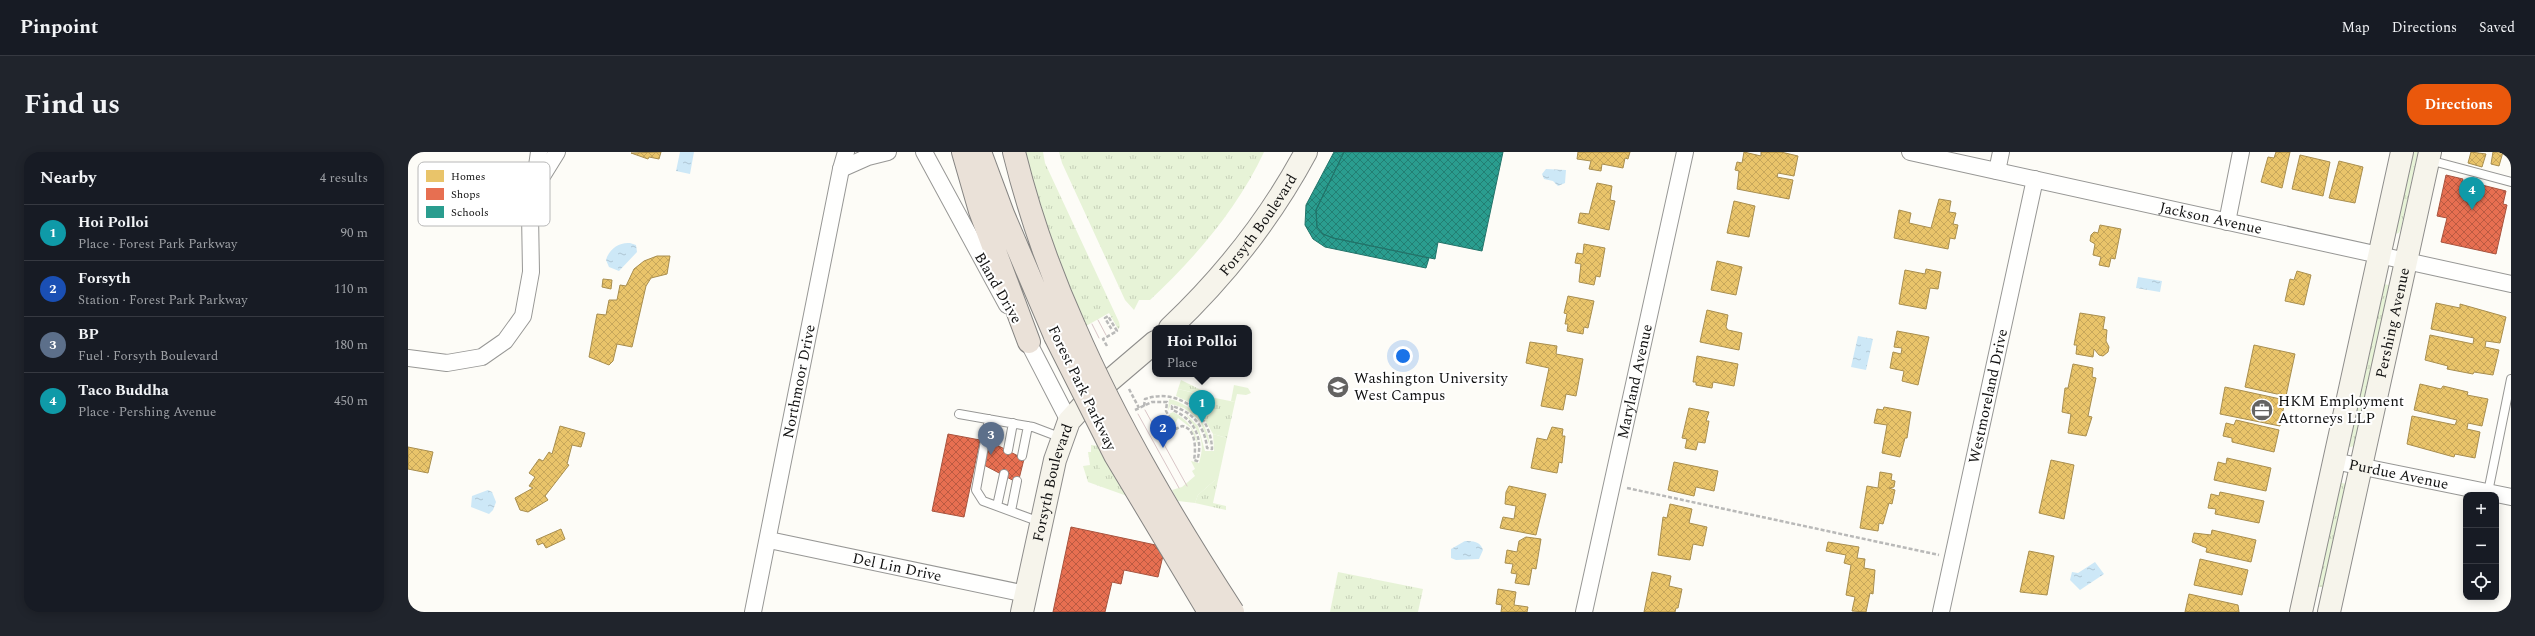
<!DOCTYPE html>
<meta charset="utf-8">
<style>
body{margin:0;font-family:Spectral,serif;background:#20242c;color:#f1f3f6}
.controls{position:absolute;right:12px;bottom:12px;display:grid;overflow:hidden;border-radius:8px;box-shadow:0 2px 10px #0003}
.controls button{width:36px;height:36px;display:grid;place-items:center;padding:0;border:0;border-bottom:1px solid #363941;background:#171b24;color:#f1f3f6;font:20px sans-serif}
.you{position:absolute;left:995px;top:204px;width:14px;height:14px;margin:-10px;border:3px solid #fff;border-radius:50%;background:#1a73e8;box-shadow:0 0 0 6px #1a73e833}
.badge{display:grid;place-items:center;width:26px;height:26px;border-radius:50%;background:#ea580c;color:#fff;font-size:13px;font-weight:700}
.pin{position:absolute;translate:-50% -33px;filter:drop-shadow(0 1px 2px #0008)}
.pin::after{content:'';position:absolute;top:21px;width:14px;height:12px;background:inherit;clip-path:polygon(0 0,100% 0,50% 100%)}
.popup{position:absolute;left:744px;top:173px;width:100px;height:52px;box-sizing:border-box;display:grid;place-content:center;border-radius:8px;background:#171b24;filter:drop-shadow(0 1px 3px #0005);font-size:13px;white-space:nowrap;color:#9ea1a6}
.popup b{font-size:15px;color:#f1f3f6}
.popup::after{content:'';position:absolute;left:50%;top:100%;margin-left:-8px;border:8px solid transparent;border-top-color:#171b24}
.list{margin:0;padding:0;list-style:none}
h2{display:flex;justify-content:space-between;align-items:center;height:52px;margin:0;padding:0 16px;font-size:17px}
h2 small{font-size:13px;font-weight:400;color:#9ea1a6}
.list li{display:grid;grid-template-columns:26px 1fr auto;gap:12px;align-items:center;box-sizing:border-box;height:56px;padding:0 16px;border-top:1px solid #363941}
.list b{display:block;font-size:15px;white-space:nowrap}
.list p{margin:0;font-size:13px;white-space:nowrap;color:#9ea1a6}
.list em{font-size:13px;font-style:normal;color:#9ea1a6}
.icon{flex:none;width:22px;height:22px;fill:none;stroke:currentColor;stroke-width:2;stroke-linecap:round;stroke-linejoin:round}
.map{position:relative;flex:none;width:2103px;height:460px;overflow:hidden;border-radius:16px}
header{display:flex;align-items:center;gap:24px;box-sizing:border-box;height:56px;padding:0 20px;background:#171b24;border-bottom:1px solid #363941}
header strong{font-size:19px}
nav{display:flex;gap:22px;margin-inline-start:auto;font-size:14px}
.intro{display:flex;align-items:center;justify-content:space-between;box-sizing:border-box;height:96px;padding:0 24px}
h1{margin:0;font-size:28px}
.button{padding:10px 18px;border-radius:16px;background:#ea580c;color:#fff;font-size:14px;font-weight:700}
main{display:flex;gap:24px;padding:0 24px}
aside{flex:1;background:#171b24;border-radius:16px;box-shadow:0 2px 10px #0003}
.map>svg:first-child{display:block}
.grass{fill:url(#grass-tufts)}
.garden{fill:#e7f3d7}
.water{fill:url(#water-ripples)}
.homes{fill:url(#homes-cross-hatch);stroke:#a88e4f}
.shops{fill:url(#shops-cross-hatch);stroke:#a7533e}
.schools{fill:url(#schools-cross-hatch);stroke:#227369}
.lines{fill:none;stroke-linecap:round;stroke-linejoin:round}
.lane-casing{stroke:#979795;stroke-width:10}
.street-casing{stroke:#979795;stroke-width:18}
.secondary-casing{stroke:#8e8d8b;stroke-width:24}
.highway-casing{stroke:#858482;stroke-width:24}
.path{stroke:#b9b9b8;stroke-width:2.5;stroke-dasharray:4 2;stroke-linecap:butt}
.lane{stroke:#fffffe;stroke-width:8}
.street{stroke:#fffffe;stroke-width:16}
.secondary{stroke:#f6f4eb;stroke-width:22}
.highway{stroke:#eae1d8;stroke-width:22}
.tram{stroke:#d9c6c7;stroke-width:1}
.highway-bridge-casing{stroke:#858482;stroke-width:24;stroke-linecap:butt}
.highway-bridge{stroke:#eae1d8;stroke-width:22}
.labels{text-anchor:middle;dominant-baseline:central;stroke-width:4;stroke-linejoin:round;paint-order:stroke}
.street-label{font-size:15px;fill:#111;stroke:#fff}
.poi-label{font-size:15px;fill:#111;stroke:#fff;text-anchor:start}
.key{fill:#fff;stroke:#b8b8b8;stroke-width:1}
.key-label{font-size:11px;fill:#111}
</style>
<header>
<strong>Pinpoint</strong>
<nav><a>Map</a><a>Directions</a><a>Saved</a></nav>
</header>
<div class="intro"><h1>Find us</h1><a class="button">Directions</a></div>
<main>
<aside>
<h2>Nearby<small>4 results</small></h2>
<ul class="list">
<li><span class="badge" style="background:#0f9aa8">1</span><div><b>Hoi Polloi</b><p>Place · Forest Park Parkway</p></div><em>90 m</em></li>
<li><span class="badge" style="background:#1a4fb4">2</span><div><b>Forsyth</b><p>Station · Forest Park Parkway</p></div><em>110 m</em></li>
<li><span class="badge" style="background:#5c6f8a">3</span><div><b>BP</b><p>Fuel · Forsyth Boulevard</p></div><em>180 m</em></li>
<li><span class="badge" style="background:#0f9aa8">4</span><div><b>Taco Buddha</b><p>Place · Pershing Avenue</p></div><em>450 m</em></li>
</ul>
</aside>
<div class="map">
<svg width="2103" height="460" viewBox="0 0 2103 460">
<defs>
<pattern id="grass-tufts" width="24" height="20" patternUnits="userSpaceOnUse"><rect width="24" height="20" fill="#e7f3d7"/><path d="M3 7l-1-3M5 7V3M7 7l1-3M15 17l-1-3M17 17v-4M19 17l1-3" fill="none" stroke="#c5cfb8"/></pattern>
<pattern id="water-ripples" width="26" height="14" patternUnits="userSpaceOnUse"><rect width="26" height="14" fill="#cde8f7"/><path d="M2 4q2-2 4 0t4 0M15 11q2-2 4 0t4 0" fill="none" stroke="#afc6d3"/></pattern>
<pattern id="homes-cross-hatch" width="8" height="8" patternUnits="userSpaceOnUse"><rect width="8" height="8" fill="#e9c46a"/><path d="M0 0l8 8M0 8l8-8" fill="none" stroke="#c7a75b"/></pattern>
<pattern id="shops-cross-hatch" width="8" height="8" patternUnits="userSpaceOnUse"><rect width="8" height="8" fill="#e76f51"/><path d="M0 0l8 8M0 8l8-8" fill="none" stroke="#ba5a42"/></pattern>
<pattern id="schools-cross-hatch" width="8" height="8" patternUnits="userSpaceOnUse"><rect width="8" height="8" fill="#2a9d8f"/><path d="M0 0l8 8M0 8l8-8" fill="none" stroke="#237f73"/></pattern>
</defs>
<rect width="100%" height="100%" fill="#fdfcf7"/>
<path class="grass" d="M617,0H635L637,11L711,170L712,175L710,177L701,161L678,174C652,117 633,60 617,0Z
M651,0H856C830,56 787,106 742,148H731L726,158L717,148L654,11Z
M2000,0H2010L1993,76L1991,81L1987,82Z
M1970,131L1981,133L1947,294L1942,295L1939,294Z
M773,228L797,240V243L770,237Z
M807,246L827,250L819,286L805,282L791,258L796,253L802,252Z
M683,293L692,294L719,344L680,330L675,314L682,313L680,300H683Z
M807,328H810L805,351L818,354V358L787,351L790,343Z
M1929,330L1939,332L1918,430L1915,435H1910Z
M930,420L1015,437L1010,460H922Z"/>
<path class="garden" d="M826,233L840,236L843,241L838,243L829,242L827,250L823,249Z
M770,237L807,246L806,250L796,253L791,258L783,251L768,244Z
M761,247C784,252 800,271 802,294L792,269L776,256L763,252L760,259Z
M765,260C779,267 788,278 790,293L783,276L770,266L767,272L761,262Z
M777,261L790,274L797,299H806L805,282L819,286L810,328H807L790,343L787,351L770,349L764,338L774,335L787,324L784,319L787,317L783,309L791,311C799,286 789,279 777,261Z
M693,297L704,317H692C687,311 688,304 693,297Z"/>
<path class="water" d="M272,0H286L282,22L268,19Z
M1138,17L1158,18L1157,31L1150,34L1145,29L1136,27L1134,22Z
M222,91L228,93L229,100L211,119L201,115L198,108C201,97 211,90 222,91Z
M1730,125L1754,129L1752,140L1728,136Z
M1450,184L1465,187L1458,218L1443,215Z
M80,338L84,340L88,350L85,358L81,362L63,355L64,344Z
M1057,389C1065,389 1072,389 1075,398L1071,407L1048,408L1043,406V397Z
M1687,410L1696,422L1672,438L1662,428L1664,420L1670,421Z"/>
<path class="homes" d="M253,0L251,7L241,5L240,7L223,1Z
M1170,0H1222L1220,7L1217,6L1215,16L1194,12L1193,19L1181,17L1183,9L1169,7Z
M1336,0L1353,4V0H1373L1390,4L1386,24L1370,21L1369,25L1385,28L1381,47L1329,37L1331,19L1327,18L1329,10L1334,11Z
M1868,0H1882L1874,36L1853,30L1860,5L1866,6Z
M2063,0L2078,2L2074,15L2060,11Z
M2085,0H2095L2091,14L2083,12Z
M1892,3L1922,10L1915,44L1884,37Z
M1931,9L1955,15L1947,51L1921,46Z
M1189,31L1204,34L1202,48L1207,49L1201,78L1170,71L1172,61L1181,62Z
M1531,47L1543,49L1541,60L1548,61L1545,72L1550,73L1547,87L1542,86L1540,97L1486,86L1491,58L1503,61L1501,71L1523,76Z
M1326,49L1347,54L1341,85L1319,81Z
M1692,73L1713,77L1707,107L1703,106L1701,115L1691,113L1693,105L1685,103L1687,92L1682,89L1683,83L1686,80L1690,81Z
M1176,92L1197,96L1192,125L1188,124L1186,133L1171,130L1173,112L1167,111L1169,101L1175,102Z
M249,104H262L259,122L243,126L238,134L224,195L209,192L205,209L201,213L181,205L189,162L198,163L201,148H209L212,133L218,134L226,117L236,109Z
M1309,109L1334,115L1328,143L1303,138Z
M1518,117L1533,120L1530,137L1522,136L1518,157L1491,152L1497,118L1517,122Z
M1889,119L1903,123L1896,153L1877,149L1882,127L1886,128Z
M195,127L204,128L203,137L194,135Z
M1160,144L1186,149L1180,176L1176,175L1175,182L1159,179L1160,172H1157L1159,162L1156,161Z
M2028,151L2052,156V152L2098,165L2092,191L2078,189L2077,195L2091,198L2085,223L2066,220L2065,222L2039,217L2040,214L2017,208L2022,183L2065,192L2066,186L2023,177Z
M1299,158L1320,163L1318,175L1320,178L1334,181L1331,198L1292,190Z
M1672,161L1697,165L1695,177L1699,178L1698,189L1701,195L1700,200L1695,204L1691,203L1686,197L1685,205L1668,202L1669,193H1666Z
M1489,179L1521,185L1510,233L1494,229L1496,219L1482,216L1485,200L1493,202L1494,196L1486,195Z
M1122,190L1149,194L1148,202L1175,207L1168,244L1158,242L1155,258L1133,254L1141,216L1118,211Z
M1846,193L1887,202L1878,244L1837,235Z
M1289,204L1330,212L1326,234L1305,230L1304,236L1288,233V230H1285Z
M1665,212L1685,216L1684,225L1688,226L1680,264L1684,265L1678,284L1660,281L1663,262L1654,260L1657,236H1660Z
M2012,232L2033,237L2035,234L2060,240L2059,243L2080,247L2074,274L2060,271L2059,277L2072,280L2067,306L2047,302L2046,305L1999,292L2004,264L2047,273L2049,268L2006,258Z
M1817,235L1877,248L1872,274L1812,262Z
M1476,255L1503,260L1499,286H1497L1492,305L1474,301L1479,273L1466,271L1469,257L1475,258Z
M1281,256L1301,260L1298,269H1301L1297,291L1290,290L1288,298L1277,296L1279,287L1274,286Z
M1828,268L1871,278L1866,300L1824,290V286L1815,284L1818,271L1826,273Z
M152,274L177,281L173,295L164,293L159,312L161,313L137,344L140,348L120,360L112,358L107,346L125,336L121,334L127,325L121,321L131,307L135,309L141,300L144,302Z
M1144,275L1155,277L1154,284H1157L1154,311L1151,310L1149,321L1123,316L1129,286L1139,288Z
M0,295L25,300L20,321L0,317Z
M1819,306L1863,316L1858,339L1806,328L1810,310L1818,312Z
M1643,308L1666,313L1656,367L1631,361Z
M1266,310L1310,319L1306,339L1288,335L1286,344L1260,338Z
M1472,320L1484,322L1483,328L1487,329L1486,335L1481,336L1487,338L1484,352L1481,351L1475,372L1471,371L1470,379L1452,376L1459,334L1470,336Z
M1101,334L1138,342L1128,383L1092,376L1095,365L1106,367L1108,354L1097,352L1098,340Z
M1812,340L1856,349L1851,371L1807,362L1808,357L1800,356L1803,342L1811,344Z
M1262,352L1284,357L1281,371L1299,375L1295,394L1285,392L1282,408L1250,403L1255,365L1259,366Z
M153,377L157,387L138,396L135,391L130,393L128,388Z
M1804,378L1848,388L1843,410L1798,400L1799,396L1784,390L1786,381L1803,383Z
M1118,385L1133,387L1128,417L1124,416L1121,433L1107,431L1109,422L1103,421L1105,412L1097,411L1099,398L1109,400L1111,389Z
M1420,390L1451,395L1449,406L1457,407L1456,416L1467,418L1465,442L1462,441L1458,460L1444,459L1447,445L1438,443L1443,413L1436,411L1438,403L1418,399Z
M1621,399L1646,404L1639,443L1612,440Z
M1792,407L1840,418L1834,443L1786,433Z
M1244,420L1263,424L1261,434L1274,437L1270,456H1268L1267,460H1236Z
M1090,437L1108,440L1106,453L1120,455L1119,460H1093L1094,453L1088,452Z
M1781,442L1830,453L1831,460H1777Z"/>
<path class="shops" d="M2038,23L2055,27L2053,34L2072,39L2074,33L2098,39L2095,52L2099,53L2088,102L2033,90L2039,66L2029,64Z
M540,282L572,288L556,365L524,359Z
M581,289L616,307L610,331L576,313Z
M663,375L757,395L750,425L716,418L713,432L704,430L697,460H645Z"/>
<path class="schools" d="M926,0H936L908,58L909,75L915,82L925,86L1021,106L1018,116L917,95L905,87L897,73L898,53Z
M936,0H1095L1074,99L1030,90L1027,107L925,86L915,82L909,75L908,58Z"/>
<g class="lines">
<g class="lane-casing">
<path id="lane" d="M2021,8L2103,30
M551,262L625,275L654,286
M581,267L568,338L575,349L632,370
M600,298L605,271
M614,304L620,274
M2080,340L2103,227
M589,354L596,322
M603,359L609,329"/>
</g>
<g class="street-casing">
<g id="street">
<path d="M516,0L599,153"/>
<path id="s1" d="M1502,0L2103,132"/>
<path d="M433,17L460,5L480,0"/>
<path d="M1589,19L1593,0"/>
<path d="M131,29L149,0"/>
<path d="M1819,70L1833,0"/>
<path d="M615,180L661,269"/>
<path d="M0,206L39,211L74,205L97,189L115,164L123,120L122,62L131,0"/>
<path id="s2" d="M1926,309L2103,345"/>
<path id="s3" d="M361,388L618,442"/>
<path id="s4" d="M345,460L433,17L438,0"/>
<path id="s5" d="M1176,460L1277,0"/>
<path id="s6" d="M1533,460L1627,27"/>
</g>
</g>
<g class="secondary-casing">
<g id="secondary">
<path id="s7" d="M762,176C817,124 862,67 898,0"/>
<path id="s8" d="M614,460L647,308L661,269L686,242L747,190"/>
<path d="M1893,460L1994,0"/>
<path id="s9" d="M1921,460L2022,0"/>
</g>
</g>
<g class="highway-casing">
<path id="highway" d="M555,0L572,59L621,190
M572,0L595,62L647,184
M606,0C621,61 641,118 667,176"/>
</g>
<path class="path" d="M699,194L695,187L709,179L700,164L697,166L704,178
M721,237L731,256
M736,254L737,247C771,235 803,262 804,297L799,296C797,275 785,260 764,254V258C786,266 796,287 789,309L786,308C788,297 788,276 774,274L766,278
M727,258L744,250H759L758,259L768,277
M1219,336L1531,403"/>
<use href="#lane" class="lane"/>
<use href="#street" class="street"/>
<use href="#secondary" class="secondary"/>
<use href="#highway" class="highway"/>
<path class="tram" d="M690,168L698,183
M684,172L691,186
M737,258L779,334
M730,262L771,336"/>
<g class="highway-bridge-casing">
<path id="highway-bridge" d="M667,176C710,275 766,369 825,460
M647,184L707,303L801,460"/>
</g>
<use href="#highway-bridge" class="highway-bridge"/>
</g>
<defs>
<g id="university-disc" transform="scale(1.15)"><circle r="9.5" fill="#646362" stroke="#fff"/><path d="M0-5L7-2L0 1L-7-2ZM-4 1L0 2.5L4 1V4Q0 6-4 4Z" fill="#fff"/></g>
<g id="office-disc" transform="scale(1.15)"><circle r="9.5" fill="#646362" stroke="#fff"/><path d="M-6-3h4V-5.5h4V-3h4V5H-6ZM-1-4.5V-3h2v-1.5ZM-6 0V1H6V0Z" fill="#fff"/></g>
</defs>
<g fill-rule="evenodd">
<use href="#university-disc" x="930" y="235"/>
<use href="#office-disc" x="1854" y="258"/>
</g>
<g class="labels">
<g class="street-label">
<text stroke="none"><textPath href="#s1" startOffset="308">Jackson Avenue</textPath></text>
<text stroke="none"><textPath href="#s7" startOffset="136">Forsyth Boulevard</textPath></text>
<text transform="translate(590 136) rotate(60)">Bland Drive</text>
<text stroke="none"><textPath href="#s9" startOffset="296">Pershing Avenue</textPath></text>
<text stroke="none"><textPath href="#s4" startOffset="235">Northmoor Drive</textPath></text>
<text stroke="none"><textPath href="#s5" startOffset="236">Maryland Avenue</textPath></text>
<text transform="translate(674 236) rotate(64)">Forest Park Parkway</text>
<text stroke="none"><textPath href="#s6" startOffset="221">Westmoreland Drive</textPath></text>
<text stroke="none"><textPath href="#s2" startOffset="66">Purdue Avenue</textPath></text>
<text stroke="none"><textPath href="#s8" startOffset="133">Forsyth Boulevard</textPath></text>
<text stroke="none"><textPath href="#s3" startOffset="131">Del Lin Drive</textPath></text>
</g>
<g class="poi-label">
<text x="946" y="226">Washington University<tspan x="946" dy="17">West Campus</tspan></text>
<text x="1870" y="249">HKM Employment<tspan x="1870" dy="17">Attorneys LLP</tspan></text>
</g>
</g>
<rect x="10" y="10" width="132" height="64" rx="6" class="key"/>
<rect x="18" y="18" width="18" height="12" fill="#e9c46a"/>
<rect x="18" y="36" width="18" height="12" fill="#e76f51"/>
<rect x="18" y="54" width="18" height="12" fill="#2a9d8f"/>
<g class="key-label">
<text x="43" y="28">Homes</text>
<text x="43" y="46">Shops</text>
<text x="43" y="64">Schools</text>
</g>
</svg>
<div class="controls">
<button>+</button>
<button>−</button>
<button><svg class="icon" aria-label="locate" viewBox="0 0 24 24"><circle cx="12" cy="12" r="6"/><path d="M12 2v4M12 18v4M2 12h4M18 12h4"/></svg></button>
</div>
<div class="you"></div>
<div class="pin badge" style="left:794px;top:271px;background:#0f9aa8">1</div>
<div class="popup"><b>Hoi Polloi</b>Place</div>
<div class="pin badge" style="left:755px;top:296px;background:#1a4fb4">2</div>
<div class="pin badge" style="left:583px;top:303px;background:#5c6f8a">3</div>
<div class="pin badge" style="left:2064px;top:58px;background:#0f9aa8">4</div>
</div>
</main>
